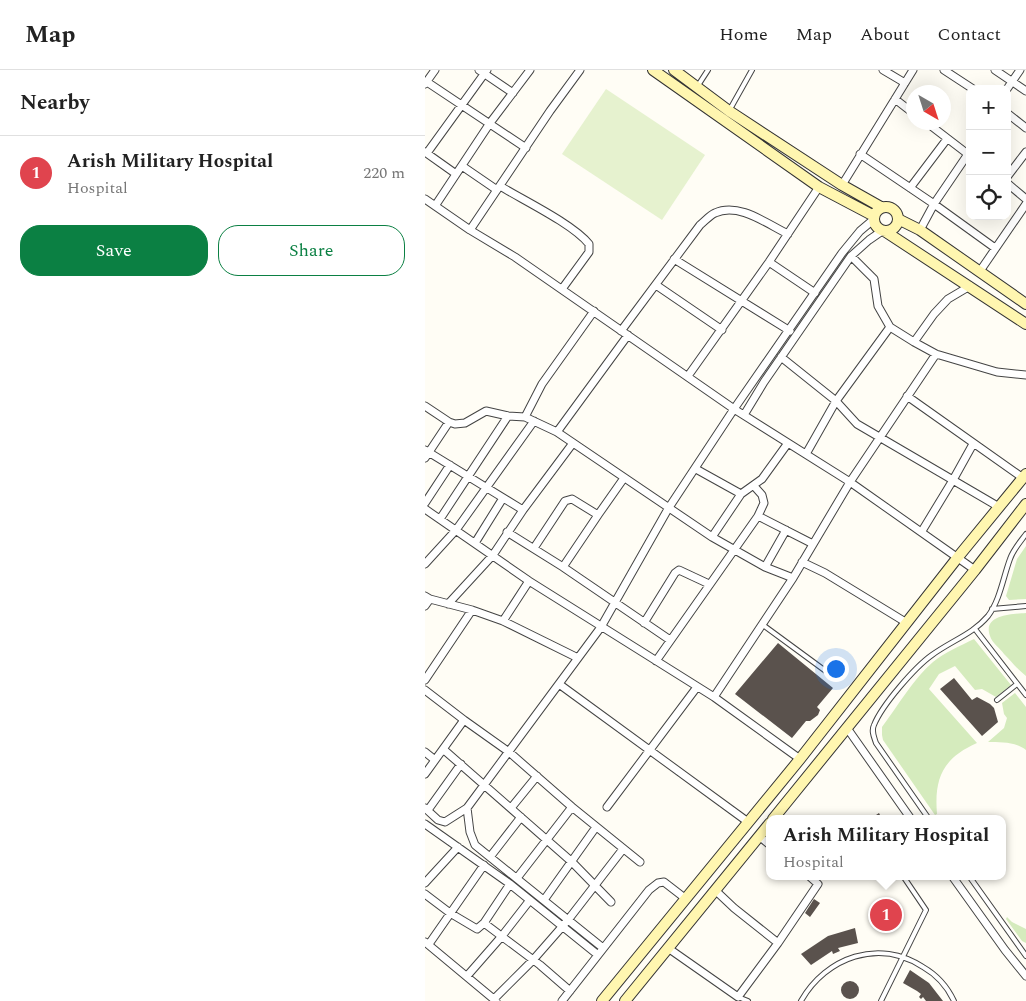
<!DOCTYPE html>
<meta charset="utf-8">
<style>
body{margin:0;font-family:Spectral,serif;background:#f6f6f6;color:#222}
.controls{position:absolute;right:15px;top:15px;display:grid;overflow:hidden;border-radius:10px;box-shadow:0 5px 20px #0002}
.controls button{width:45px;height:45px;display:grid;place-items:center;padding:0;border:0;border-bottom:1px solid #e0e0e0;background:#fff;color:#222;font:25px sans-serif}
.compass{position:absolute;left:481px;top:15px;width:45px;height:45px;border-radius:50%;background:#fff;box-shadow:0 5px 20px #0002;rotate:141deg}
.you{position:absolute;left:410px;top:598px;width:18px;height:18px;margin:-12px;border:4px solid #fff;border-radius:50%;background:#1a73e8;box-shadow:0 0 0 8px #1a73e833}
.badge{display:grid;place-items:center;width:32px;height:32px;border-radius:50%;background:#0b8043;color:#fff;font-size:16px;font-weight:700}
.pin{position:absolute;translate:-50% -50%;border:2px solid #fff;box-shadow:0 1px 5px #0006}
.popup{position:absolute;left:341px;top:745px;width:240px;height:65px;box-sizing:border-box;display:grid;place-content:center;border-radius:10px;background:#fff;filter:drop-shadow(0 1px 4px #0005);font-size:16px;white-space:nowrap;color:#767676}
.popup b{font-size:19px;color:#222}
.popup::after{content:'';position:absolute;left:50%;top:100%;margin-left:-10px;border:10px solid transparent;border-top-color:#fff}
.list{margin:0;padding:0;list-style:none}
h2{display:flex;justify-content:space-between;align-items:center;height:65px;margin:0;padding:0 20px;font-size:21px}
h2 small{font-size:16px;font-weight:400;color:#767676}
.list li{display:grid;grid-template-columns:32px 1fr auto;gap:15px;align-items:center;box-sizing:border-box;height:75px;padding:0 20px;border-top:1px solid #e0e0e0}
.list b{display:block;font-size:19px;white-space:nowrap}
.list p{margin:0;font-size:16px;white-space:nowrap;color:#767676}
.list em{font-size:16px;font-style:normal;color:#767676}
.actions{display:flex;gap:10px;padding:15px 20px}
.actions a{flex:1;padding:11px 0;border:1px solid #0b8043;border-radius:20px;text-align:center;font-size:18px;color:#0b8043}
.actions .main{background:#0b8043;color:#fff}
.icon{flex:none;width:28px;height:28px;fill:none;stroke:currentColor;stroke-width:2;stroke-linecap:round;stroke-linejoin:round}
.map{position:relative;flex:none;width:601px;height:931px;overflow:hidden}
header{display:flex;align-items:center;gap:30px;box-sizing:border-box;height:70px;padding:0 25px;background:#fff;border-bottom:1px solid #e0e0e0}
header strong{font-size:24px}
nav{display:flex;gap:28px;margin-inline-start:auto;font-size:18px}
main{display:flex}
aside{flex:1;background:#fff}
.map>svg:first-child{display:block}
.green{fill:#d5ebbd}
.pitch{fill:#e6f2cf}
.building{fill:#5a524d}
.lines{fill:none;stroke-linecap:round;stroke-linejoin:round}
.lane-casing{stroke:#444;stroke-width:6}
.street-casing{stroke:#444;stroke-width:9}
.secondary-casing{stroke:#333;stroke-width:12}
.lane{stroke:#fff;stroke-width:4}
.street{stroke:#fff;stroke-width:7}
.secondary{stroke:#fff6b0;stroke-width:10}
</style>
<header>
<strong>Map</strong>
<nav><a>Home</a><a>Map</a><a>About</a><a>Contact</a></nav>
</header>
<main>
<aside>
<h2>Nearby<small></small></h2>
<ul class="list">
<li><span class="badge" style="background:#e0444e">1</span><div><b>Arish Military Hospital</b><p>Hospital</p></div><em>220 m</em></li>
</ul>
<div class="actions"><a class="main">Save</a><a>Share</a></div>
</aside>
<div class="map">
<svg width="601" height="931" viewBox="0 0 601 931">
<rect width="100%" height="100%" fill="#fffdf5"/>
<path class="green" d="M601,476V529L584,530L581,526L592,489Z
M601,543V606C593,600 586,591 579,584C575,578 567,573 565,566C557,544 589,544 601,543Z
M549,569L586,615L571,627L557,619L550,620L530,596L514,604L504,619L552,673C518,688 509,708 512,744L510,745L458,670L457,665V657C472,637 489,608 508,592C520,582 535,576 549,569Z
M590,623L601,637V680C591,672 576,672 563,672L579,658L582,648L579,644L577,633Z
M582,847L587,852L601,859V873L597,871L581,849Z"/>
<path class="pitch" d="M181,19L280,85L237,150L137,84Z"/>
<path class="building" d="M353,573L408,618L392,637L395,640L393,645L385,651H381L367,668L310,624Z
M529,608L547,630L552,627L565,634L569,638L573,652L557,666L515,619Z
M454,743L457,749H445Z
M389,829L395,833L385,847L380,843Z
M430,858L433,873L413,878L415,881L408,884L407,881L386,895L376,884L403,866Z
M485,900L504,913L518,931H501L498,927L496,929L494,927L496,924L492,921L478,913Z
M416 920a9 9 0 1 1 18 0a9 9 0 1 1-18 0Z"/>
<g class="lines">
<g class="lane-casing">
<path id="lane" d="M272,17L283,0
M304,41L327,0
M567,539L601,536
M338,555L402,602
M550,559L601,625
M572,630L592,614
M504,749L451,673C449,667 446,661 449,655C457,635 490,597 507,585C526,571 548,564 563,546C575,530 578,508 585,489C588,480 595,472 601,464
M544,806L601,886
M313,927L323,931
M376,931C401,887 454,868 498,897C512,905 522,916 529,931
M456,931L501,840L478,806"/>
</g>
<g class="street-casing">
<path id="street" d="M54,0L88,23
M458,0L480,13
M519,0L548,19
M570,0L601,21
M2,12L101,78
M0,14L10,0
M582,19L595,0
M470,29L488,43
M582,43L601,58
M501,52L544,85
M0,82L31,104
M2,83L62,0
M435,84L509,134L570,178
M37,96L72,120
M582,107L601,82
M582,113L601,129
M417,115L488,0
M75,116C98,130 148,154 164,174V182L137,219
M485,118L522,69
M0,129L45,160L90,187L309,339L425,412L550,500
M10,136L65,53L105,0
M45,160L125,41L155,0
M495,160L509,134L543,84
M426,186L449,209L453,236L465,257L489,272L511,284L572,302L601,305
M249,189L365,261
M344,192L390,223
M555,201L601,134
M231,215L297,260
M196,261L275,155C280,151 285,145 290,143C314,132 342,154 363,164
M489,272L509,244L523,229L545,216
M356,287L411,331L432,354L574,437
M263,306L344,192L394,117
M482,326L598,408
M0,336L24,352L30,354L40,353L61,341L83,346L100,347L132,362L287,467L340,497L368,508
M319,345L339,312L426,186L444,170L457,161
M100,347L117,314L169,241
M132,362L203,265
M0,380L98,440
M381,384L411,331L465,257
M0,388L24,352
M271,399L316,424
M0,433L25,395
M0,439L104,511L289,627L375,689
M333,446L388,474
M15,449L83,346
M497,461L528,410L548,374
M82,462L138,497L245,570
M287,467L316,424L337,409L363,373
M50,473L78,428
M109,478L140,431L147,429L173,445L199,408
M377,492L400,503L482,553
M0,494L31,460L109,351
M138,497L173,445
M340,497L361,460
M0,526L5,529L47,540L78,551L153,588
M23,534L68,485L98,440L148,373
M0,536L5,529
M78,551L104,511
M219,553L250,503L254,500L284,514
M231,591L333,446L339,433L337,425L329,416
M0,610L47,540
M134,614L323,752
M0,620L39,650L84,682L147,737L215,792
M289,627L368,508L425,412L511,284
M422,658L486,749
M18,679L147,792L186,832
M0,682L10,690
M0,704L39,650
M182,737L272,617
M0,738L13,750L20,752L42,738L176,557L243,439L309,339L417,183L435,161L448,150
M42,738L45,762L50,775L178,878
M86,738L112,706
M3,740L36,694
M0,754L85,814L173,885
M334,766L345,775
M65,787L96,747
M527,806L580,880L601,906
M92,808L147,737
M0,813L33,777
M290,820L309,838L353,873
M0,824L25,843L52,859L59,853L85,814
M119,830L171,757
M59,853L115,895L145,921
M0,872L71,931
M4,874L59,795
M243,878L313,927L353,873L393,814L384,806
M42,906L77,866L105,830
M69,929L108,890L143,850L198,779
M137,931L224,820L233,813L239,812L261,829"/>
</g>
<g class="secondary-casing">
<path id="secondary" d="M228,0L394,117L449,146
M249,0L304,41L417,115L456,137
M449 149a12 12 0 1 1 24 0a12 12 0 1 1-24 0Z
M473,149L495,160L601,234
M461,162L601,254
M348,749L550,500L601,434
M177,931L375,689L533,487L601,404
M200,931L345,753"/>
</g>
<use href="#lane" class="lane"/>
<use href="#street" class="street"/>
<use href="#secondary" class="secondary"/>
</g>
</svg>
<div class="controls">
<button>+</button>
<button>−</button>
<button><svg class="icon" aria-label="locate" viewBox="0 0 24 24"><circle cx="12" cy="12" r="6"/><path d="M12 2v4M12 18v4M2 12h4M18 12h4"/></svg></button>
</div>
<svg class="compass" viewBox="-18 -18 36 36"><path d="M0-13l5 13h-10z" fill="#e53935"/><path d="M0 13l5-13h-10z" fill="#767676"/></svg>
<div class="you"></div>
<div class="pin badge" style="left:461px;top:845px;background:#e0444e">1</div>
<div class="popup"><b>Arish Military Hospital</b>Hospital</div>
</div>
</main>
